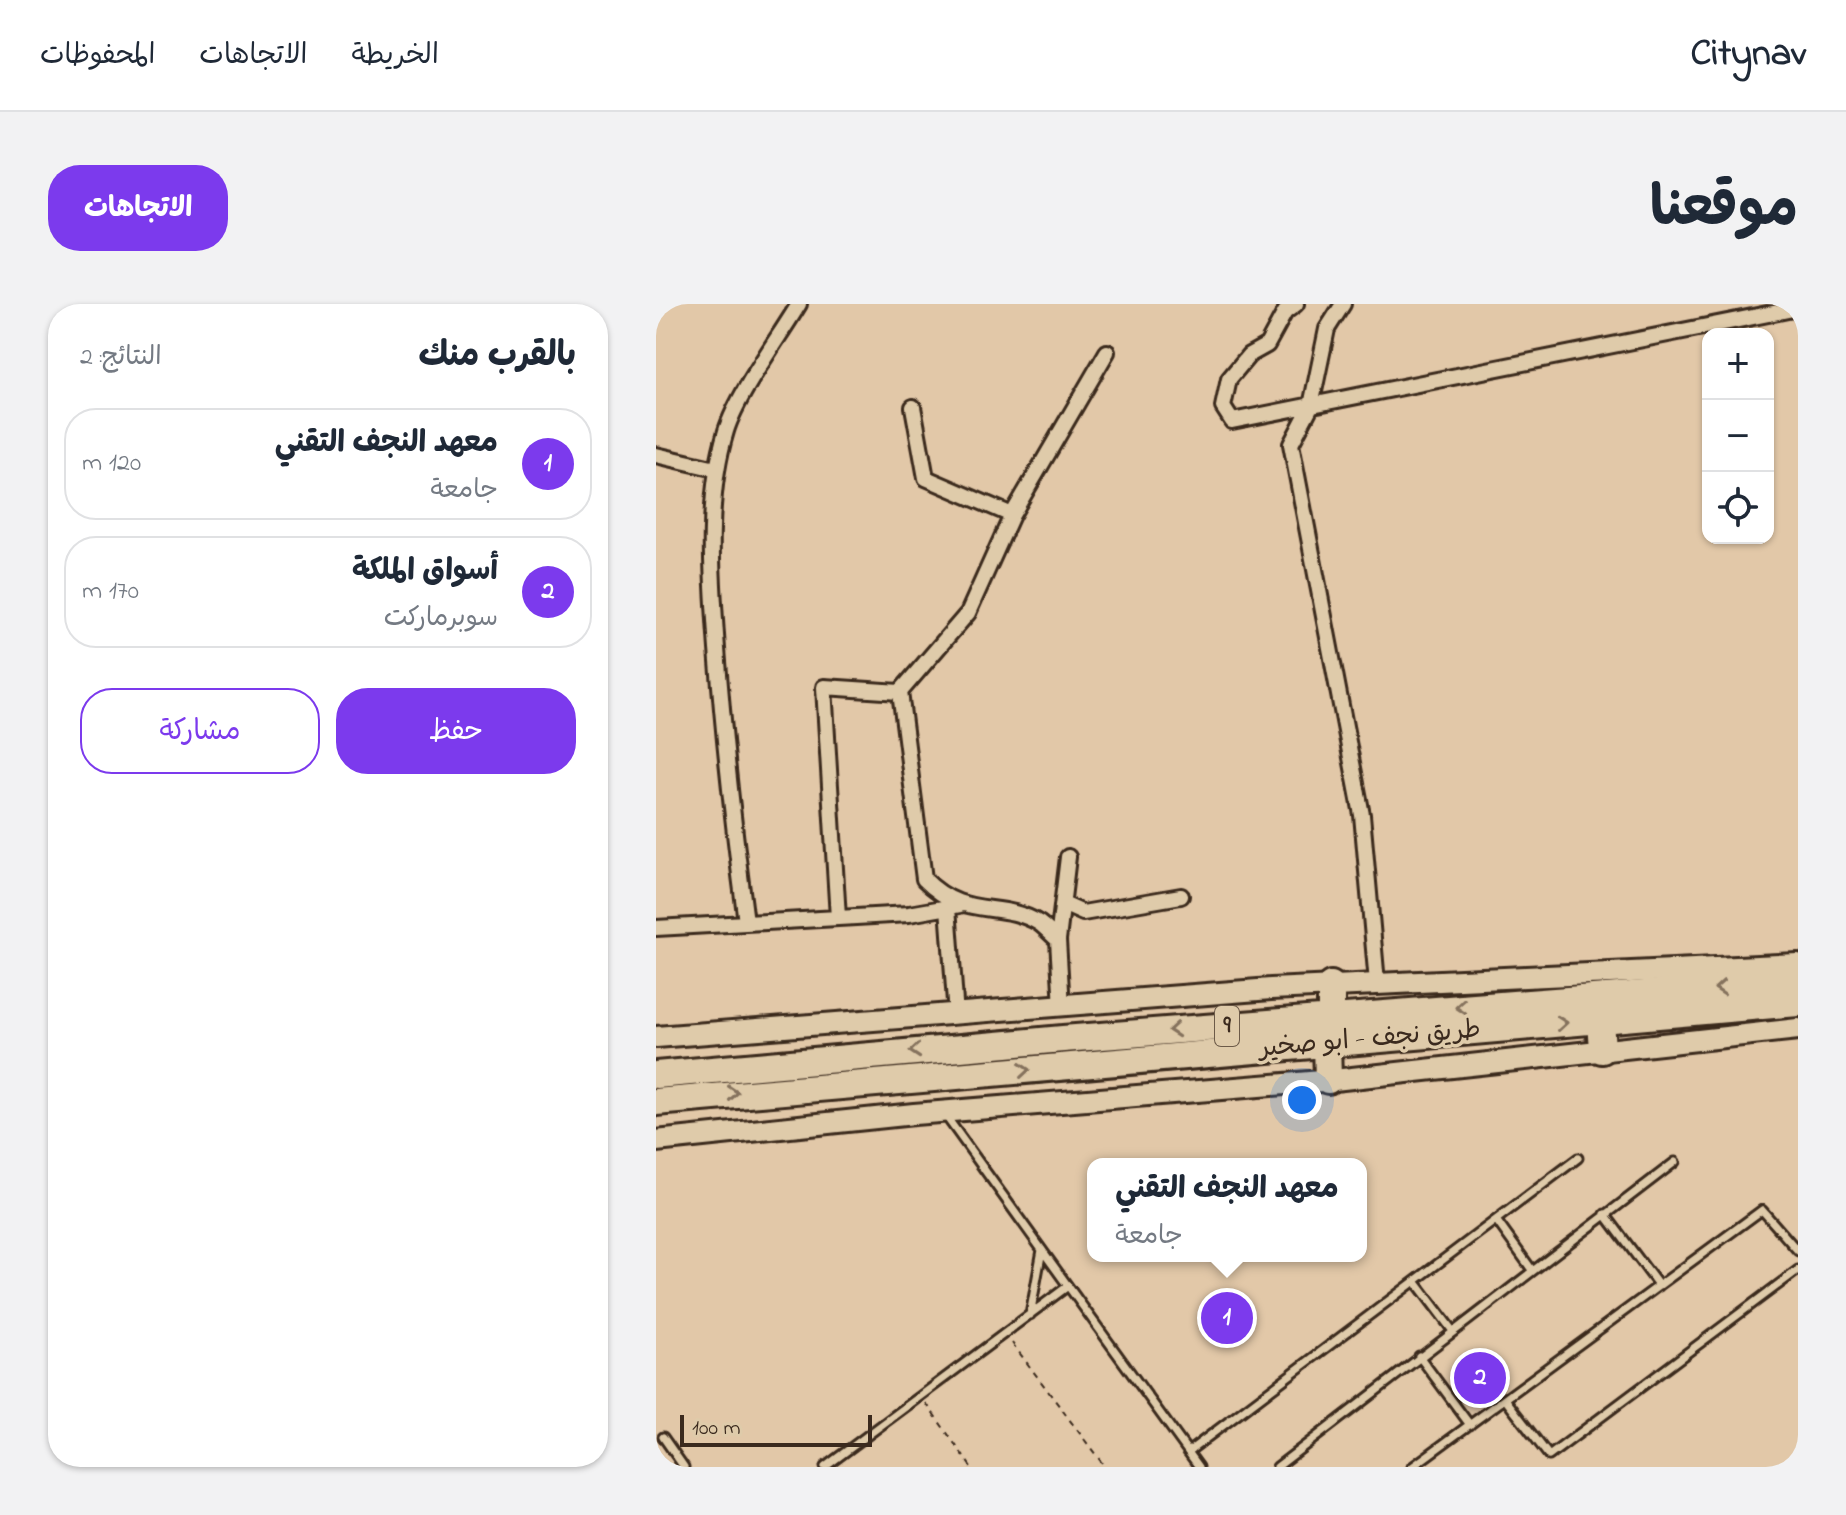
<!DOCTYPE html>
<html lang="ar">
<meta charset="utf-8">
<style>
body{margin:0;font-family:"Indie Flower","Playpen Sans Arabic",sans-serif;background:#f2f2f3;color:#1f2937;direction:rtl}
.controls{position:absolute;right:24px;top:24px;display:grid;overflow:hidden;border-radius:16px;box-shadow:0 2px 6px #0004}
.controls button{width:72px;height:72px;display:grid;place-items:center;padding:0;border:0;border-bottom:2px solid #e0e1e3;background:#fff;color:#1f2937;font:40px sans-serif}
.scale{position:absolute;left:24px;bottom:20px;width:192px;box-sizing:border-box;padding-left:8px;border:4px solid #3b2a1e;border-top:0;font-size:22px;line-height:28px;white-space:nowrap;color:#3b2a1e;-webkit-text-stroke:6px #dfcbaa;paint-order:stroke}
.you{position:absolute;left:646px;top:796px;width:28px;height:28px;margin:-20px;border:6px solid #fff;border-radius:50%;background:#1a73e8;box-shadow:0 0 0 12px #1a73e833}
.badge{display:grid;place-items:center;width:52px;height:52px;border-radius:50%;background:#7c3aed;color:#fff;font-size:26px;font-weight:700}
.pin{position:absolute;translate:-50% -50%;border:4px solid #fff;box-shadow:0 2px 8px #0006}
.popup{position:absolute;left:431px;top:854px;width:280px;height:104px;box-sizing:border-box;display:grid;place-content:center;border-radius:16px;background:#fff;filter:drop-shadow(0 2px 6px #0005);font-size:26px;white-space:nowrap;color:#747a83}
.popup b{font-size:30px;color:#1f2937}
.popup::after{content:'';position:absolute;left:50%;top:100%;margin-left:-16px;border:16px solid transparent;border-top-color:#fff}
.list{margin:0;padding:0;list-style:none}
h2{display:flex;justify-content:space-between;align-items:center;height:104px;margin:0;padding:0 32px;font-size:34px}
h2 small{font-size:26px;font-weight:400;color:#747a83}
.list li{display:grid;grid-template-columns:52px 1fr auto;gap:24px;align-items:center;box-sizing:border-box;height:112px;margin:0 16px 16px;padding:0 16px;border:2px solid #e0e1e3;border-radius:32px}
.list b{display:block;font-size:30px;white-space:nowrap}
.list p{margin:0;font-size:26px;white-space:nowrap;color:#747a83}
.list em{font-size:26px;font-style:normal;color:#747a83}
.actions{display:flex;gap:16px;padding:24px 32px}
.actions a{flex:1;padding:18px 0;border:2px solid #7c3aed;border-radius:32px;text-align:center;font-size:28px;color:#7c3aed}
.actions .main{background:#7c3aed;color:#fff}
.icon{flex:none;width:44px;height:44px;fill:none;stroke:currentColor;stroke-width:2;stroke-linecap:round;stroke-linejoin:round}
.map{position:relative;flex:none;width:1142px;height:1163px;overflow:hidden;direction:ltr;border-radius:32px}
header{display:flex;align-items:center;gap:48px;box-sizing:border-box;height:112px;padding:0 40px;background:#fff;border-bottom:2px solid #e0e1e3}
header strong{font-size:38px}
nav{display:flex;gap:44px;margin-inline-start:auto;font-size:28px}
.intro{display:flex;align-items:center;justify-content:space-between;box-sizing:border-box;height:192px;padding:0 48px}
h1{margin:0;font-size:56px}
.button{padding:20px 36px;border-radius:32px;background:#7c3aed;color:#fff;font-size:28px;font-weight:700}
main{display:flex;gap:48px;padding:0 48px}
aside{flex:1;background:#fff;border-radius:32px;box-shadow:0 2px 6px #0004}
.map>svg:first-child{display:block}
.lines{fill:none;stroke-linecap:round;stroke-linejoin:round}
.lane-casing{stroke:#3b2a1e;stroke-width:13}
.street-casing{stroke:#3b2a1e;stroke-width:20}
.secondary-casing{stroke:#3b2a1e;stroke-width:26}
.highway-casing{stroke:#3b2a1e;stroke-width:32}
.path{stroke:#3b2a1e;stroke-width:2;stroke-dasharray:6 6;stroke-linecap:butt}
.lane{stroke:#dfcbaa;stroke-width:7}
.street{stroke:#dfcbaa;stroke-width:14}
.secondary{stroke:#dfcbaa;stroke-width:20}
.highway{stroke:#dfcbaa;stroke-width:26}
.oneway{stroke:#85725d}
.labels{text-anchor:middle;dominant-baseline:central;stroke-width:7;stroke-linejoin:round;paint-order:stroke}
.shield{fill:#dfcbaa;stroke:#6c5a48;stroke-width:2}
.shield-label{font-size:24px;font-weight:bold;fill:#3b2a1e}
.street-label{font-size:26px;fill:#3b2a1e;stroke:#dfcbaa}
</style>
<header>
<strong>Citynav</strong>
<nav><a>الخريطة</a><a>الاتجاهات</a><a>المحفوظات</a></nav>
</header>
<div class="intro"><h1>موقعنا</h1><a class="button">الاتجاهات</a></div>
<main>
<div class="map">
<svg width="1142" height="1163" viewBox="0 0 1142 1163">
<rect width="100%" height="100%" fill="#e2c8a8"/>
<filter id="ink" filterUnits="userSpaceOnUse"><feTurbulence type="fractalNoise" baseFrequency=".0125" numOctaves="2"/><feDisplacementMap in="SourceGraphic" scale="16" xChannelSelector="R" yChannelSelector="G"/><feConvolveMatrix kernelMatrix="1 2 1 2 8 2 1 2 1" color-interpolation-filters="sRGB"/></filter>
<g filter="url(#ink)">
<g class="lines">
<g class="lane-casing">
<path id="lane" d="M949,910L1003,982
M840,916L876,966
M759,977L796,1026
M412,982L543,1163
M374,1011L386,946
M763,1052L814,1121
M849,1095L893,1152L1142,966
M7,1133L28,1163
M532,1148L922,854
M169,1163L412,982L289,811
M621,1163L1019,858
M756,1163L1106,906L1142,947"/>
</g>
<g class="street-casing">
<path id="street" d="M640,0L629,8L611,41L593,51L573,75L567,103L576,117L1142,4
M687,0L671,25L655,102L635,140L706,511L721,679
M257,103L270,174L356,211
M0,151L60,165
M407,600L427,609L525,592
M292,603L300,712
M182,614L253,610L304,601
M90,618C78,527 68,437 61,345C56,274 49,196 70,127C81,91 122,35 143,0
M0,624L182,614L168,383L244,388
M402,636L412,553
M406,703L402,636C396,631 390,624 383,619C343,595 309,617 268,575L244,388L312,309L356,211L451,48"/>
</g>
<g class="secondary-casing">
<path id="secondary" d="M0,733L615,685L1142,660
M0,837L258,810L678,776L1142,725"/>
</g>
<g class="highway-casing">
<path id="highway" d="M675,713V681
M944,716L946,746
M671,739L672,776
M0,771L407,735L1142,678
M0,798L1142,699"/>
</g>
<path class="path" d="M356,1039L449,1163
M270,1099L315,1163"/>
<use href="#lane" class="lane"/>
<use href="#street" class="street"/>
<use href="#secondary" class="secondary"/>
<use href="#highway" class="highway"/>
</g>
<defs><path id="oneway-chevron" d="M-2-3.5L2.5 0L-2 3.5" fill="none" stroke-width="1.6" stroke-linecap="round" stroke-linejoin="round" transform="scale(2)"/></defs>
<g class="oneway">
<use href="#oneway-chevron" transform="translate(1064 684) rotate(176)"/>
<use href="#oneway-chevron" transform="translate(805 703) rotate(176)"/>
<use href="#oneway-chevron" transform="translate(906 719) rotate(-5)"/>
<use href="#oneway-chevron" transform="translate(518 726) rotate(175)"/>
<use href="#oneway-chevron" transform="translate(259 747) rotate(175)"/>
<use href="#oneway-chevron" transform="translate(368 766) rotate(-5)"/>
<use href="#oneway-chevron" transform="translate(77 789) rotate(-4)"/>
</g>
</g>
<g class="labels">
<rect class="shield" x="559" y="702" width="24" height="40" rx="6"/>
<g class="shield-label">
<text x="571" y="722">9</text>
</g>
<g class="street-label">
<text transform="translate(714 736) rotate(-5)">طريق نجف - ابو صخير</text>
</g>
</g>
</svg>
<div class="controls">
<button>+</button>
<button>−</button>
<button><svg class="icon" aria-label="locate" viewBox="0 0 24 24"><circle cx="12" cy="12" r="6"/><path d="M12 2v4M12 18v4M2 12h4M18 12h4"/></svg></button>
</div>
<div class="scale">100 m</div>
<div class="you"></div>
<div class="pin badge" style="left:571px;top:1014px">1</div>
<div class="popup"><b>معهد النجف التقني</b>جامعة</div>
<div class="pin badge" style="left:824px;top:1074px">2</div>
</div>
<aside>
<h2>بالقرب منك<small>النتائج: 2</small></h2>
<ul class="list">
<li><span class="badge">1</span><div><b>معهد النجف التقني</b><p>جامعة</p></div><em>120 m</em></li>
<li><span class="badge">2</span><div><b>أسواق الملكة</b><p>سوبرماركت</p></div><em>170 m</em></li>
</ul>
<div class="actions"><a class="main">حفظ</a><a>مشاركة</a></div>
</aside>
</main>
